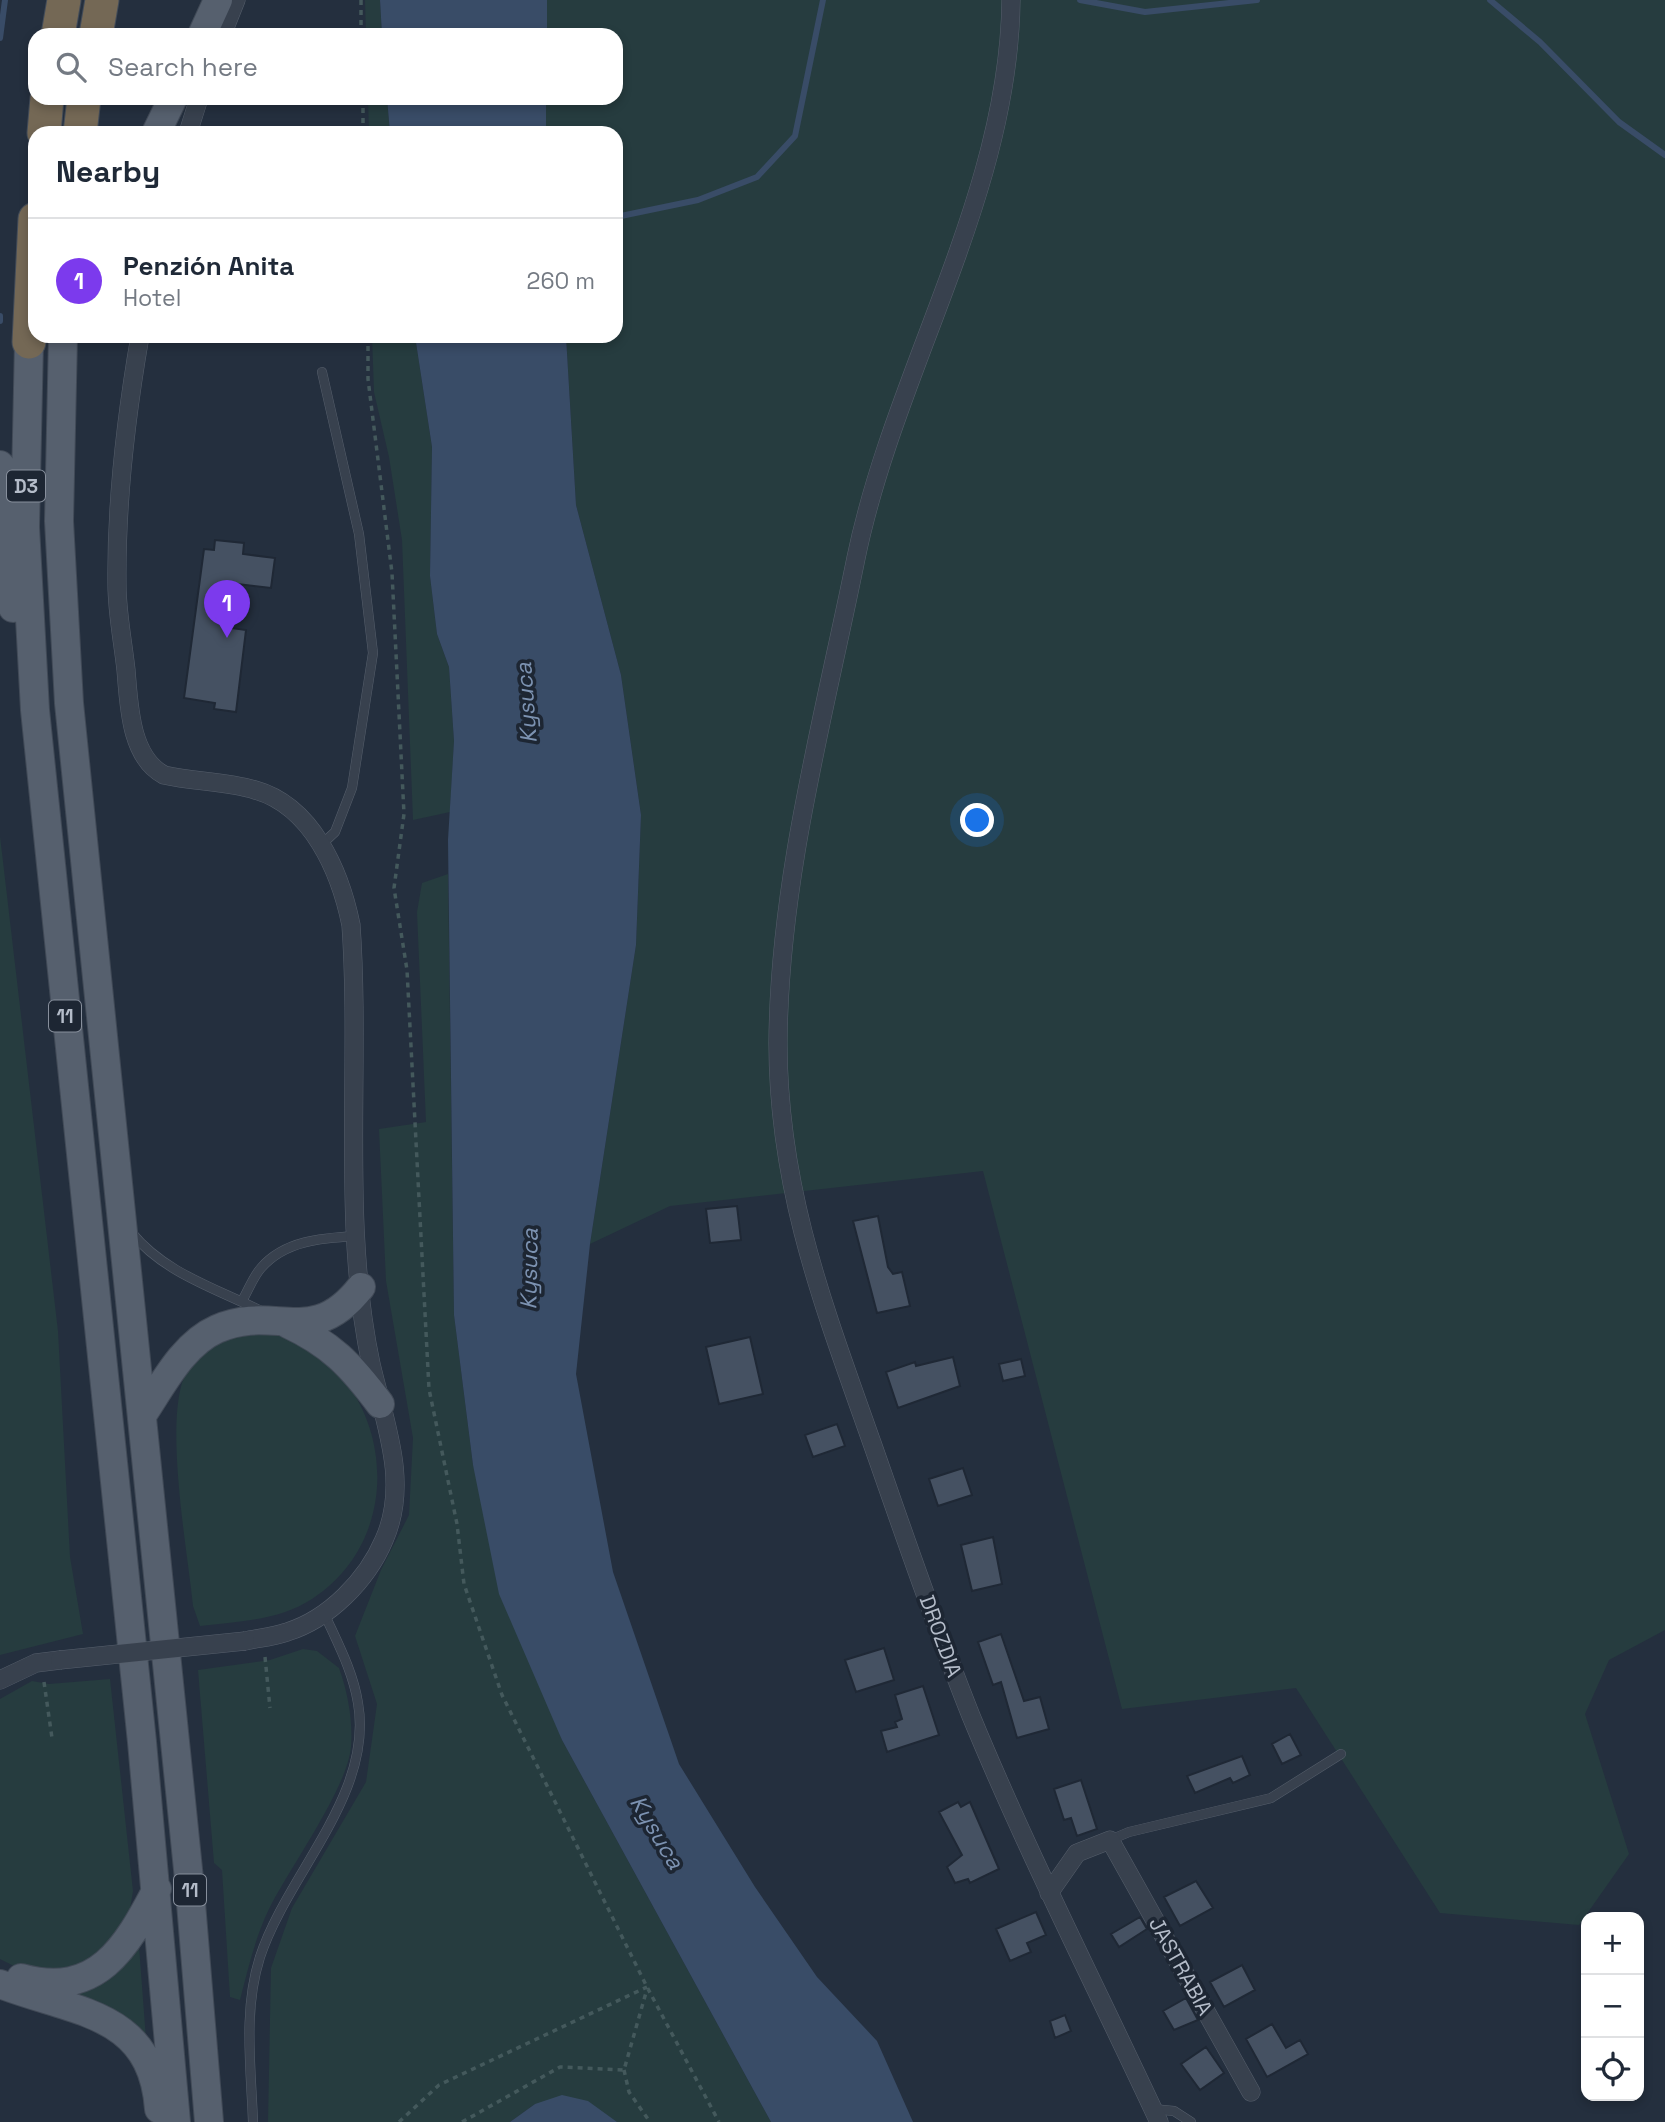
<!DOCTYPE html>
<meta charset="utf-8">
<style>
body{margin:0;font-family:"Space Grotesk",sans-serif;background:#f6f6f7;color:#1f2937}
.controls{position:absolute;right:21px;bottom:21px;display:grid;overflow:hidden;border-radius:14px;box-shadow:0 4px 10px #0003}
.controls button{width:63px;height:63px;display:grid;place-items:center;padding:0;border:0;border-bottom:2px solid #e0e1e3;background:#fff;color:#1f2937;font:35px sans-serif}
.you{position:absolute;left:978px;top:821px;width:24px;height:24px;margin:-18px;border:5px solid #fff;border-radius:50%;background:#1a73e8;box-shadow:0 0 0 10px #1a73e833}
.badge{display:grid;place-items:center;width:46px;height:46px;border-radius:50%;background:#7c3aed;color:#fff;font-size:23px;font-weight:700}
.pin{position:absolute;translate:-50% -58px;filter:drop-shadow(0 2px 4px #0008)}
.pin::after{content:'';position:absolute;top:37px;width:24px;height:21px;background:inherit;clip-path:polygon(0 0,100% 0,50% 100%)}
.list{margin:0;padding:0;list-style:none}
h2{display:flex;justify-content:space-between;align-items:center;height:91px;margin:0;padding:0 28px;font-size:30px}
h2 small{font-size:23px;font-weight:400;color:#747a83}
.list li{display:grid;grid-template-columns:46px 1fr auto;gap:21px;align-items:center;box-sizing:border-box;height:126px;padding:0 28px;border-top:2px solid #e0e1e3}
.list b{display:block;font-size:26px;white-space:nowrap}
.list p{margin:0;font-size:23px;white-space:nowrap;color:#747a83}
.list em{font-size:23px;font-style:normal;color:#747a83}
.icon{flex:none;width:38px;height:38px;fill:none;stroke:currentColor;stroke-width:2;stroke-linecap:round;stroke-linejoin:round}
.map{position:relative;flex:none;width:1665px;height:2122px;overflow:hidden}
.search{position:absolute;background:#fff;box-shadow:0 4px 10px #0003;left:28px;top:28px;width:595px;height:77px;display:flex;align-items:center;gap:18px;box-sizing:border-box;padding:0 24px;border-radius:21px;color:#747a83;font-size:26px}
.panel{position:absolute;background:#fff;box-shadow:0 4px 10px #0003;left:28px;top:126px;width:595px;height:217px;border-radius:21px}
.map>svg:first-child{display:block}
.green{fill:#263c3f}
.water{fill:#394c67}
.lines{fill:none;stroke-linecap:round;stroke-linejoin:round}
.stream{stroke:#394c67;stroke-width:6}
.building{fill:#455162;stroke:#1f2835;stroke-width:2}
.lane-casing{stroke:#565f6c;stroke-width:10}
.street-casing{stroke:#565f6c;stroke-width:19}
.primary-casing{stroke:#414a57;stroke-width:30}
.highway-casing{stroke:#434c59;stroke-width:35}
.path{stroke:#44595c;stroke-width:3.5;stroke-dasharray:5 5;stroke-linecap:butt}
.lane{stroke:#38414e;stroke-width:9}
.street{stroke:#38414e;stroke-width:18}
.primary{stroke:#56606e;stroke-width:28}
.highway{stroke:#746855;stroke-width:33}
.street-bridge-casing{stroke:#565f6c;stroke-width:19;stroke-linecap:butt}
.street-bridge{stroke:#38414e;stroke-width:18}
.labels{text-anchor:middle;dominant-baseline:central;stroke-width:7;stroke-linejoin:round;paint-order:stroke}
.shield{fill:#1d2633;stroke:#878f9c;stroke-width:2}
.shield-label{font-size:19px;font-weight:bold;fill:#b4bcc9}
.street-label{font-size:21px;fill:#b4bcc9;stroke:#1d2633}
.water-label{font-size:23px;font-style:italic;fill:#7c92b1;stroke:#1d2633}
</style>
<div class="map">
<svg width="1665" height="2122" viewBox="0 0 1665 2122">
<rect width="100%" height="100%" fill="#242f3e"/>
<path class="green" d="M365,0H380L382,35H366Z
M547,0H1665V1630L1609,1660L1585,1714L1629,1854L1579,1925L1440,1913L1296,1688L1122,1709L983,1171L670,1206L590,1244L636,945L641,815L621,675L576,505L566,336H616V133H546V98H616V35H547Z
M368,98H387L390,133H369Z
M372,336H415L432,447L430,576L437,634L449,667L454,741L450,812L413,820L402,540L389,457L374,392Z
M0,836L58,1331L70,1557L83,1634L0,1655Z
M448,874L454,1315L473,1465L562,1740L771,2122H617L535,2104L510,2122H268L271,1968L292,1908L366,1782L377,1704L355,1636L381,1570L409,1515L413,1438L386,1281L379,1129L426,1122L417,912L422,883Z
M260,1329C387,1353 421,1528 312,1599C278,1621 239,1621 200,1626L193,1606C188,1553 162,1415 187,1371C201,1347 235,1337 260,1329Z
M303,1649L317,1651L339,1668C348,1693 353,1721 351,1747C347,1789 290,1867 269,1909C255,1938 248,1969 240,2000L230,1997L222,1870L214,1863L198,1670L270,1660Z
M110,1679L133,1891L128,1921L92,1963L43,1973L14,1966L0,1959V1699L32,1681L49,1684Z
M139,1946L146,2039L69,1993C103,1983 117,1974 139,1946Z"/>
<path class="water" d="M380,0H547V35H382Z
M387,98H546V133H390Z
M415,336H566L576,505L621,675L641,815L636,945L590,1244L576,1374L613,1572L679,1764L755,1887L817,1977L877,2041L913,2122H771L562,1740L499,1594L473,1465L454,1315L448,840L454,741L449,667L437,634L430,576L432,447Z
M562,2095L588,2101L617,2122H510L535,2104Z"/>
<g class="lines">
<path class="stream" d="M1080,0L1145,12L1257,0
M1490,0L1540,42L1619,122L1665,155
M0,38L5,0
M616,217L698,200L757,177L795,136L823,0
M0,316V321"/>
</g>
<path class="building" d="M215,540L244,543L243,554L275,558L271,588L230,583L224,627L246,630L236,712L214,709L215,703L184,698L204,549L214,550Z
M737,1206L741,1240L710,1243L706,1209Z
M878,1216L888,1267L893,1274L902,1272L910,1306L877,1313L853,1221Z
M750,1337L763,1394L719,1404L706,1347Z
M953,1357L960,1386L898,1408L886,1372L915,1362L916,1366Z
M1021,1359L1025,1376L1003,1381L999,1364Z
M837,1424L845,1446L813,1457L805,1435Z
M963,1468L972,1495L938,1506L929,1479Z
M993,1537L1002,1584L972,1591L961,1545Z
M1001,1634L1024,1701L1040,1697L1049,1729L1017,1738L1001,1682L993,1685L978,1642Z
M884,1648L894,1680L856,1692L845,1660Z
M923,1686L939,1735L887,1752L881,1731L897,1727L895,1722L902,1719L895,1695Z
M1290,1734L1301,1755L1282,1764L1272,1744Z
M1242,1756L1250,1775L1233,1783L1230,1778L1195,1793L1187,1776Z
M1081,1780L1097,1829L1077,1836L1071,1818L1064,1820L1054,1789Z
M958,1802L961,1807L970,1802L999,1869L970,1883L968,1879L955,1883L947,1867L962,1855L939,1812Z
M1196,1881L1213,1908L1180,1926L1164,1897Z
M1036,1912L1046,1935L1027,1943L1031,1952L1010,1961L996,1929Z
M1140,1917L1147,1929L1119,1947L1111,1934Z
M1242,1965L1255,1990L1224,2007L1210,1982Z
M1186,1998L1198,2020L1174,2030L1163,2011Z
M1065,2015L1071,2031L1055,2038L1050,2021Z
M1272,2024L1286,2048L1300,2040L1308,2054L1267,2077L1246,2039Z
M1206,2047L1224,2073L1200,2090L1181,2064Z"/>
<g class="lines">
<g class="lane-casing">
<path id="lane" d="M321,845L335,832L352,788L373,653L359,534L322,372
M131,1232C164,1273 215,1288 261,1311
M242,1301C248,1291 253,1277 261,1268C285,1240 323,1238 357,1236
M1110,1840L1129,1832L1271,1798L1341,1754
M1153,2109L1174,2111L1191,2122
M253,2122C251,2067 243,2010 260,1957C287,1874 374,1794 358,1703C353,1671 337,1642 324,1613"/>
</g>
<g class="street-casing">
<path id="street" d="M1011,0C1009,196 895,369 856,558C824,717 779,879 778,1043C778,1190 824,1307 872,1443C904,1534 935,1626 971,1716C1028,1854 1096,1987 1159,2122
M222,35L236,0
M188,133L199,98
M140,336C126,417 116,503 117,585C117,613 123,642 126,670C129,705 130,757 164,775C194,782 226,781 255,790C312,806 340,871 351,925C361,1067 341,1224 371,1364C384,1421 410,1482 384,1540C367,1580 329,1619 287,1632C273,1637 259,1638 245,1641
M0,1680L36,1663L60,1660
M1049,1893L1077,1853L1110,1840L1251,2092"/>
</g>
<g class="primary-casing">
<path id="primary" d="M202,35L218,0
M156,133L173,98
M63,336L59,521L69,703L189,1879L209,2122
M29,342L25,527L35,710L142,1742L176,2122
M0,465L10,603L13,608
M286,1323C331,1344 351,1365 380,1404
M143,1414C163,1384 183,1344 217,1329C275,1303 312,1350 361,1287
M21,1978C97,1999 126,1948 157,1889
M0,1984C74,2013 152,2011 159,2109"/>
</g>
<g class="highway-casing">
<path id="highway" d="M58,35L64,0
M96,35L102,0
M44,133L47,98
M80,133L84,98
M29,342L35,219"/>
</g>
<path class="path" d="M361,0V35
M363,98V133
M368,336V379L392,573L404,814L394,888L407,970L429,1389L457,1524L464,1584L502,1695L647,1987L719,2122
M265,1657L270,1708
M44,1682L52,1738
M624,2070L629,2092L650,2122
M399,2122L439,2085L647,1987
M462,2122L560,2067L624,2070L647,1989"/>
<use href="#lane" class="lane"/>
<use href="#street" class="street"/>
<use href="#primary" class="primary"/>
<use href="#highway" class="highway"/>
<g class="street-bridge-casing">
<path id="street-bridge" d="M60,1660L245,1641"/>
</g>
<use href="#street-bridge" class="street-bridge"/>
</g>
<g class="labels">
<g class="shield">
<rect x="7" y="470.5" width="38" height="31" rx="5"/>
<rect x="49" y="1000.5" width="32" height="31" rx="5"/>
<rect x="174" y="1874.5" width="32" height="31" rx="5"/>
</g>
<g class="shield-label">
<text x="26" y="486">D3</text>
<text x="65" y="1016">11</text>
<text x="190" y="1890">11</text>
</g>
<g class="street-label">
<text transform="translate(941 1636) rotate(70)">DROZDIA</text>
<text transform="translate(1181 1966) rotate(61)">JASTRABIA</text>
</g>
<g class="water-label">
<text transform="translate(526 703) rotate(-94)">Kysuca</text>
<text transform="translate(529 1269) rotate(-89)">Kysuca</text>
<text transform="translate(657 1832) rotate(59)">Kysuca</text>
</g>
</g>
</svg>
<div class="controls">
<button>+</button>
<button>−</button>
<button><svg class="icon" aria-label="locate" viewBox="0 0 24 24"><circle cx="12" cy="12" r="6"/><path d="M12 2v4M12 18v4M2 12h4M18 12h4"/></svg></button>
</div>
<div class="you"></div>
<div class="pin badge" style="left:227px;top:638px">1</div>
<div class="search"><svg class="icon" aria-label="search" viewBox="0 0 24 24"><circle cx="10" cy="10" r="6"/><path d="M15 15l6 6"/></svg>Search here</div>
<section class="panel">
<h2>Nearby<small></small></h2>
<ul class="list">
<li><span class="badge">1</span><div><b>Penzión Anita</b><p>Hotel</p></div><em>260 m</em></li>
</ul>
</section>
</div>
